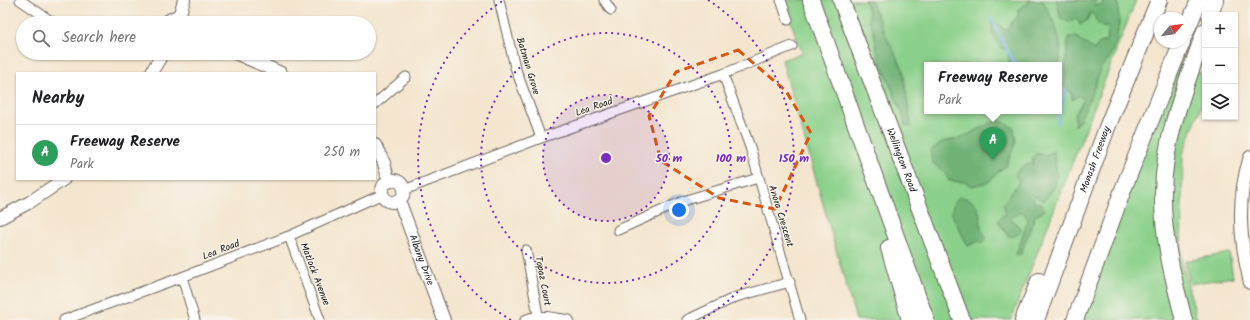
<!DOCTYPE html>
<meta charset="utf-8">
<style>
body{margin:0;font-family:Kalam,sans-serif;background:#f6f6f6;color:#202124}
.controls{position:absolute;right:12px;top:12px;display:grid;overflow:hidden;border-radius:0px;box-shadow:0 1px 3px #0004}
.controls button{width:36px;height:36px;display:grid;place-items:center;padding:0;border:0;border-bottom:1px solid #e0e0e0;background:#fff;color:#202124;font:20px sans-serif}
.compass{position:absolute;left:1154px;top:12px;width:36px;height:36px;border-radius:50%;background:#fff;box-shadow:0 1px 3px #0004;rotate:61deg}
.you{position:absolute;left:679px;top:210px;width:14px;height:14px;margin:-10px;border:3px solid #fff;border-radius:50%;background:#1a73e8;box-shadow:0 0 0 6px #1a73e833}
.badge{display:grid;place-items:center;width:26px;height:26px;border-radius:50%;background:#c8321e;color:#fff;font-size:13px;font-weight:700}
.pin{position:absolute;translate:-50% -33px;filter:drop-shadow(0 1px 2px #0008)}
.pin::after{content:'';position:absolute;top:21px;width:14px;height:12px;background:inherit;clip-path:polygon(0 0,100% 0,50% 100%)}
.popup{position:absolute;left:924px;top:62px;width:138px;height:52px;box-sizing:border-box;display:grid;place-content:center;border-radius:0px;background:#fff;filter:drop-shadow(0 1px 3px #0005);font-size:13px;white-space:nowrap;color:#757577}
.popup b{font-size:15px;color:#202124}
.popup::after{content:'';position:absolute;left:50%;top:100%;margin-left:-8px;border:8px solid transparent;border-top-color:#fff}
.list{margin:0;padding:0;list-style:none}
h2{display:flex;justify-content:space-between;align-items:center;height:52px;margin:0;padding:0 16px;font-size:17px}
h2 small{font-size:13px;font-weight:400;color:#757577}
.list li{display:grid;grid-template-columns:26px 1fr auto;gap:12px;align-items:center;box-sizing:border-box;height:56px;padding:0 16px;border-top:1px solid #e0e0e0}
.list b{display:block;font-size:15px;white-space:nowrap}
.list p{margin:0;font-size:13px;white-space:nowrap;color:#757577}
.list em{font-size:13px;font-style:normal;color:#757577}
.icon{flex:none;width:22px;height:22px;fill:none;stroke:currentColor;stroke-width:2;stroke-linecap:round;stroke-linejoin:round}
.map{position:relative;flex:none;width:1250px;height:320px;overflow:hidden}
.search{position:absolute;background:#fff;box-shadow:0 1px 3px #0004;left:16px;top:16px;width:360px;height:44px;display:flex;align-items:center;gap:10px;box-sizing:border-box;padding:0 14px;border-radius:22px;color:#757577;font-size:15px}
.panel{position:absolute;background:#fff;box-shadow:0 1px 3px #0004;left:16px;top:72px;width:360px;height:108px;border-radius:0px}
.map>svg:first-child{display:block}
.green{fill:#8ad08a;stroke:#537653;fill-rule:evenodd}
.forest{fill:#6fb276;stroke:#466749}
.lines{fill:none;stroke-linecap:round;stroke-linejoin:round}
.stream{stroke:#75b8ea;stroke-width:2.5}
.street-casing{stroke:#68625a;stroke-width:11}
.secondary-casing{stroke:#68625a;stroke-width:14}
.highway-casing{stroke:#68625a;stroke-width:18}
.street{stroke:#fff;stroke-width:9}
.secondary{stroke:#fff;stroke-width:12}
.highway{stroke:#fff;stroke-width:16}
.marked{fill:none;stroke:#de560d;stroke-width:3;stroke-dasharray:8 5;stroke-linejoin:round}
.ring{fill:none;stroke:#7b2cbf;stroke-width:2;stroke-dasharray:2 4}
.labels{text-anchor:middle;dominant-baseline:central;stroke-width:3;stroke-linejoin:round;paint-order:stroke}
.street-label{font-size:10px;fill:#1c1c1c;stroke:#f7f3e8}
.centre{fill:#7b2cbf;stroke:#f7f3e8;stroke-width:2}
.ring-label{font-size:12px;text-anchor:middle;font-weight:bold;fill:#7b2cbf;stroke:#f7f3e8;stroke-width:3;stroke-linejoin:round;paint-order:stroke}
</style>
<div class="map">
<svg width="1250" height="320" viewBox="0 0 1250 320">
<rect width="100%" height="100%" fill="#f7f3e8"/>
<filter id="ink" filterUnits="userSpaceOnUse"><feTurbulence type="fractalNoise" baseFrequency=".025" numOctaves="2"/><feDisplacementMap in="SourceGraphic" scale="8" xChannelSelector="R" yChannelSelector="G"/><feConvolveMatrix kernelMatrix="1 2 1 2 8 2 1 2 1" color-interpolation-filters="sRGB"/></filter>
<filter id="wash" filterUnits="userSpaceOnUse"><feTurbulence type="fractalNoise" baseFrequency=".012" numOctaves="4" result="noise"/><feDisplacementMap in="SourceGraphic" scale="16" xChannelSelector="R" yChannelSelector="G"/><feGaussianBlur stdDeviation="0.9" result="paint"/><feColorMatrix in="noise" values="0 0 0 0 0 0 0 0 0 0 0 0 0 0 0 0 0 1.4 0 .05"/><feComposite in="paint" operator="in"/></filter>
<g filter="url(#wash)">
<rect width="100%" height="100%" fill="#f4e5ce"/>
<path class="green" d="M783,0H1136L1011,320H856L782,60L802,53ZM927,65H1059V111H927Z
M1174,63L1205,75V96L1183,154L1181,258L1197,320H1075Z
M1229,253L1233,277L1190,284L1185,261Z"/>
<path class="forest" d="M864,0H871L882,28L903,69L911,127L905,126L903,115L878,56L873,28L869,21V13Z
M1028,0H1042C1055,21 1064,42 1059,67V65H1009L1008,50L1001,48L992,34V20L1007,31L1011,23L1018,16V9L1029,3Z
M1056,0H1096L1094,5H1102L1103,0H1118L1119,24L1116,43L1108,60L1100,69L1095,86L1080,120L1075,126V114L1084,99L1078,96L1072,100V93L1064,87L1068,37H1076L1094,50L1099,43L1106,41L1109,28C1093,26 1100,21 1091,12L1087,20L1080,25L1077,19L1068,22L1061,18C1058,12 1059,6 1056,0Z
M1001,121L1014,128L1016,142L1006,166L1000,170L989,182L971,186L965,182L949,181L944,172L932,162L930,151L942,142L961,138L991,123Z
M1054,151C1054,163 1060,178 1053,189C1051,193 1046,197 1043,201L1035,195L1033,201L1042,204L1045,210L1035,216L1021,254L1016,255L1028,220L1024,212L1018,213L1011,218L1022,230L1016,236H1008L998,221L1001,216L1005,215L1004,204L1007,198L1019,182L1015,175C1020,167 1024,164 1033,164L1032,158L1037,153L1045,155Z
M959,197C979,198 981,213 981,230L987,236L982,244L979,241L968,246L951,213L954,203Z"/>
<g class="lines">
<path class="stream" d="M991,18L1015,65
M1041,111V112
M1057,123L1066,90"/>
</g>
</g>
<g filter="url(#ink)">
<g class="lines">
<g class="street-casing">
<path id="street" d="M20,0L54,23
M499,0L515,67L541,138
M604,0L611,10
M781,0L788,20
M723,74L750,147L800,320
M375,104L406,77
M404,190L541,138L723,74L792,46
M618,230L683,201L758,178
M289,236L320,320
M526,250L538,315
M182,277L195,320
M64,320L182,277L289,236L383,194
M525,320L538,315L569,320
M687,320L736,297L790,282"/>
</g>
<g class="secondary-casing">
<g id="secondary">
<path d="M179,17L184,0"/>
<path d="M166,23L169,20L175,17L182,19L185,23"/>
<path d="M235,53L281,73"/>
<path d="M151,73L163,53"/>
<path d="M375,145L384,163L389,182"/>
<path d="M1250,157C1236,199 1240,241 1250,283"/>
<circle cx="393" cy="191" r="11"/>
<path id="s1" d="M399,200L444,320"/>
<path d="M0,218L30,202L64,179"/>
</g>
</g>
<g class="highway-casing">
<g id="highway">
<path d="M811,0L926,320"/>
<path id="s2" d="M841,0L962,320"/>
<path d="M1210,15L1215,0"/>
<path d="M1184,36L1199,0"/>
<path d="M889,248L910,320"/>
<path d="M1023,320L1039,281"/>
<path id="s3" d="M1036,320L1108,125L1159,0"/>
<path d="M1075,320L1124,187L1182,42"/>
<path d="M1184,320C1173,278 1162,235 1163,192C1164,136 1187,82 1205,31"/>
</g>
</g>
<use href="#street" class="street"/>
<use href="#secondary" class="secondary"/>
<use href="#highway" class="highway"/>
</g>
</g>
<path class="marked" d="M738,50L786,91L811,133L775,209L719,198L661,161L649,116L676,72Z"/>
<circle cx="606" cy="158" r="63" fill="#7b2cbf" fill-opacity=".12"/>
<g class="ring">
<circle cx="606" cy="158" r="63"/>
<circle cx="606" cy="158" r="125"/>
<path d="M511 320A188 188 0 0 1 504 0M708 0A188 188 0 0 1 701 320"/>
</g>
<g class="labels">
<g class="street-label">
<text transform="translate(528 66) rotate(73)">Batman Grove</text>
<text transform="translate(594 107) rotate(-19)">Lea Road</text>
<text stroke="none"><textPath href="#s3" startOffset="171">Monash Freeway</textPath></text>
<text stroke="none"><textPath href="#s2" startOffset="171">Wellington Road</textPath></text>
<text transform="translate(781 216) rotate(73)">Anora Crescent</text>
<text transform="translate(221 250) rotate(-21)">Lea Road</text>
<text stroke="none"><textPath href="#s1" startOffset="64">Albany Drive</textPath></text>
<text transform="translate(315 274) rotate(69)">Matlock Avenue</text>
<text transform="translate(543 281) rotate(79)">Topaz Court</text>
</g>
</g>
<circle cx="606" cy="158" r="6" class="centre"/>
<g class="ring-label">
<text x="669" y="162">50 m</text>
<text x="731" y="162">100 m</text>
<text x="794" y="162">150 m</text>
</g>
</svg>
<div class="controls">
<button>+</button>
<button>−</button>
<button><svg class="icon" aria-label="layers" viewBox="0 0 24 24"><path d="M12 4l9 5-9 5-9-5zM3 14l9 5 9-5"/></svg></button>
</div>
<svg class="compass" viewBox="-18 -18 36 36"><path d="M0-13l5 13h-10z" fill="#e53935"/><path d="M0 13l5-13h-10z" fill="#757577"/></svg>
<div class="you"></div>
<div class="pin badge" style="left:993px;top:160px;background:#2e9e5b">A</div>
<div class="popup"><b>Freeway Reserve</b>Park</div>
<div class="search"><svg class="icon" aria-label="search" viewBox="0 0 24 24"><circle cx="10" cy="10" r="6"/><path d="M15 15l6 6"/></svg>Search here</div>
<section class="panel">
<h2>Nearby<small></small></h2>
<ul class="list">
<li><span class="badge" style="background:#2e9e5b">A</span><div><b>Freeway Reserve</b><p>Park</p></div><em>250 m</em></li>
</ul>
</section>
</div>
